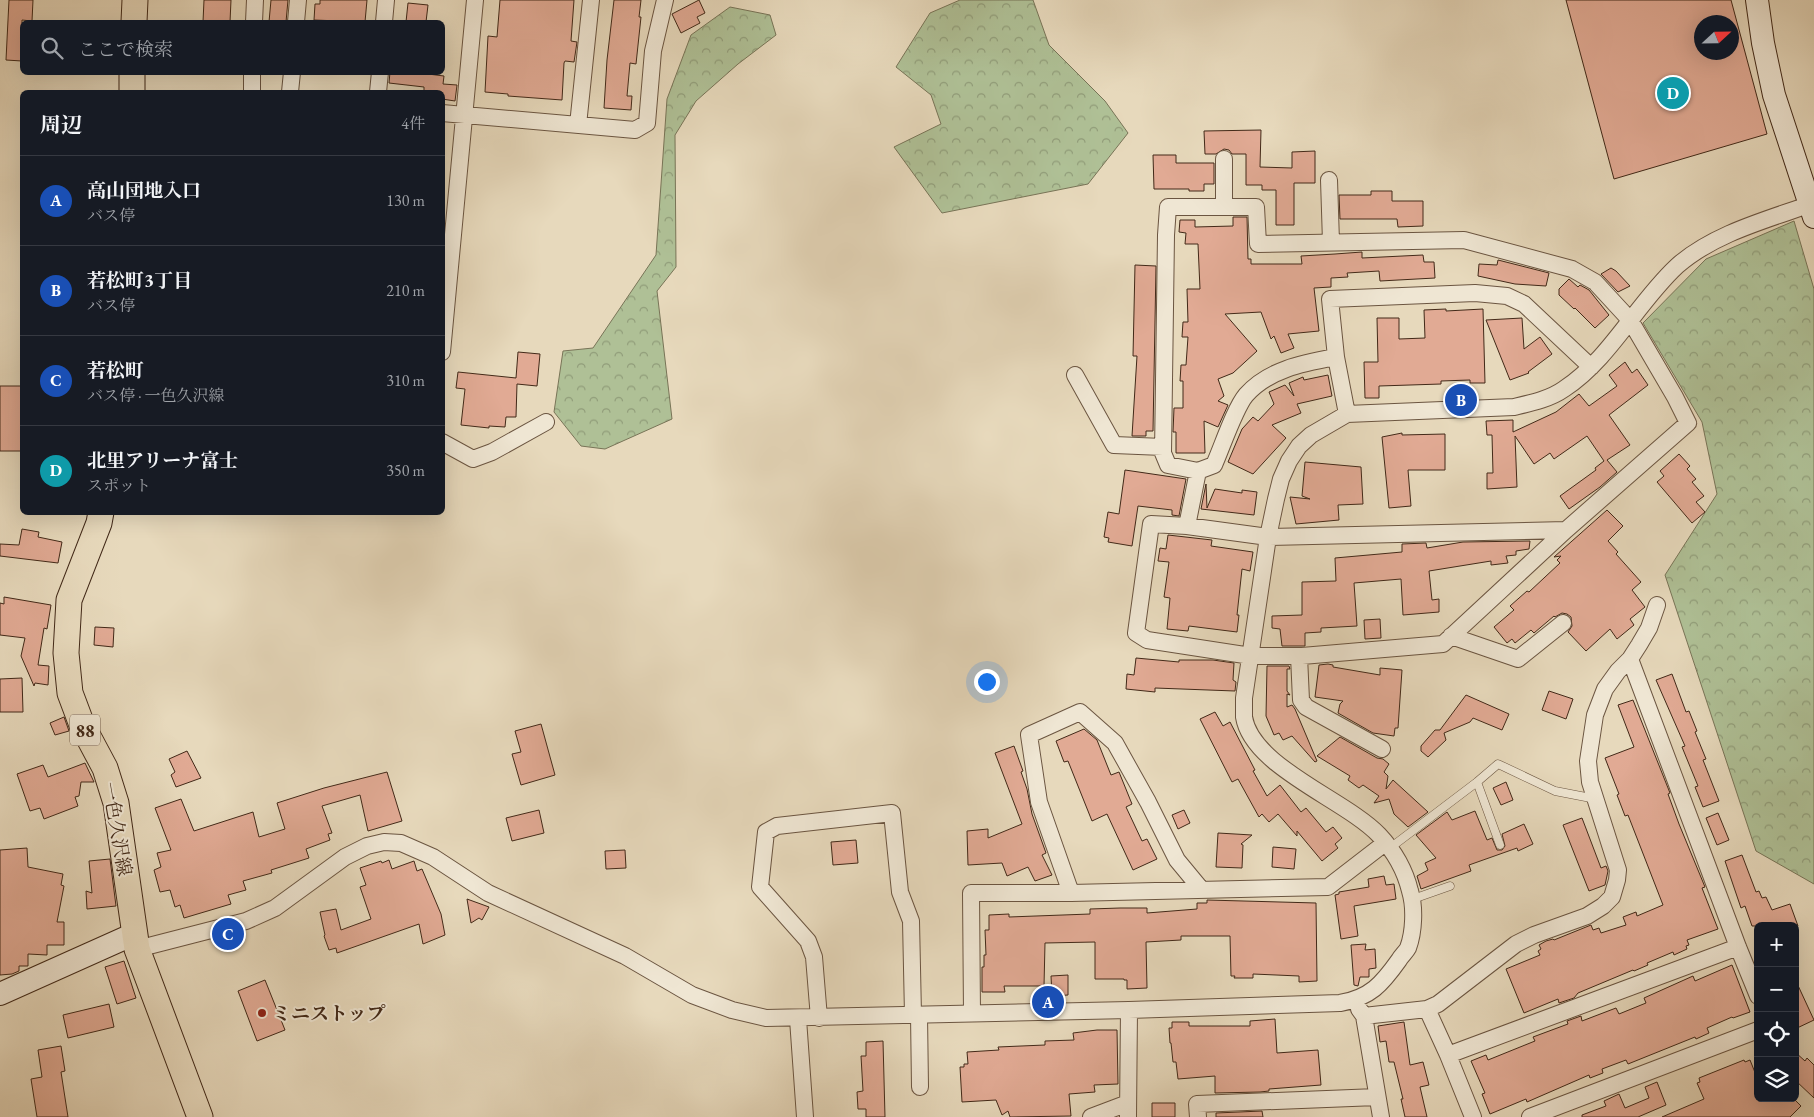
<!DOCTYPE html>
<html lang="ja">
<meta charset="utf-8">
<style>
body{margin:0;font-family:"EB Garamond","Noto Serif JP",serif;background:#242831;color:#f1f3f6}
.controls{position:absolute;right:15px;bottom:15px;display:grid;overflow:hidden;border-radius:8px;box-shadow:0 5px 20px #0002}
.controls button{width:45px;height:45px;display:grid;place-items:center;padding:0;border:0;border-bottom:1px solid #363941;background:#171b24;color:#f1f3f6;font:25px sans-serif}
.compass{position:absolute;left:1694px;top:15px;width:45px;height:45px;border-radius:50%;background:#171b24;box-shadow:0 5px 20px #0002;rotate:68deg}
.you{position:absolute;left:986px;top:681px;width:18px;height:18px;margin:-12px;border:4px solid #fff;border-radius:50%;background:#1a73e8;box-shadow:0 0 0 8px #1a73e833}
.badge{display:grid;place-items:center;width:32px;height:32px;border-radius:50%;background:#c59692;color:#fff;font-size:16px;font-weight:700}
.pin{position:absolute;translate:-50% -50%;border:2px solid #fff;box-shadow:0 1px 5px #0006}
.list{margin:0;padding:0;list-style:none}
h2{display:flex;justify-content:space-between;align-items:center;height:65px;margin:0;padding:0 20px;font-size:21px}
h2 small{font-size:16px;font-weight:400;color:#9ea1a6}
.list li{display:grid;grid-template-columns:32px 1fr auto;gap:15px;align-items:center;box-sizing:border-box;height:90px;padding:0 20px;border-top:1px solid #363941}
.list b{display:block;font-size:19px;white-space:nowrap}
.list p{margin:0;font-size:16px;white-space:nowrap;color:#9ea1a6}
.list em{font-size:16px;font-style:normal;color:#9ea1a6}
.icon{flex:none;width:28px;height:28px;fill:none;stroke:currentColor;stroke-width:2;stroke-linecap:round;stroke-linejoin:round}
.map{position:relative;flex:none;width:1814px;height:1117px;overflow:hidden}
.search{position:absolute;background:#171b24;box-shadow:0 5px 20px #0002;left:20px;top:20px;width:425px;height:55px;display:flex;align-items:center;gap:12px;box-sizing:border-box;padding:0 18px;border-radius:8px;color:#9ea1a6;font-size:19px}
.panel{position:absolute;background:#171b24;box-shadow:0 5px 20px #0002;left:20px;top:90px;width:425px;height:425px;border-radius:8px}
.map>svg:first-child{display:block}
.forest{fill:url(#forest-crowns);stroke:#787457}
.building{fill:#e1aa94;stroke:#422918;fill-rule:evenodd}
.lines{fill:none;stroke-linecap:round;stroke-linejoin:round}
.lane-casing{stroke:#6b5541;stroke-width:9}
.street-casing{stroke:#6b5541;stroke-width:18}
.secondary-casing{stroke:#422918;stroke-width:24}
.primary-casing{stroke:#422918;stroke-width:27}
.lane{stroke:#efe6d3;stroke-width:8}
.street{stroke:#efe6d3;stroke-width:16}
.secondary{stroke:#efe6d3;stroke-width:22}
.primary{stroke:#e7d9bc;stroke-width:25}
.poi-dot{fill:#8f2418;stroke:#efe6d3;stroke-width:2}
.labels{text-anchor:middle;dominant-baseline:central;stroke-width:4;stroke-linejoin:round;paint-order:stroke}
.shield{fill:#efe6d3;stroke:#766250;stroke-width:1}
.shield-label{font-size:18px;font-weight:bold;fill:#422918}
.street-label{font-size:19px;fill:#422918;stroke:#efe6d3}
.poi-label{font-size:19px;font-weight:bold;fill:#422918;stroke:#efe6d3;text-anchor:start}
</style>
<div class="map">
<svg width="1814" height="1117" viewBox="0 0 1814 1117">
<defs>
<pattern id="forest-crowns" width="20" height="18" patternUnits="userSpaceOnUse" patternTransform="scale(1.25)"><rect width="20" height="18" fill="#afc096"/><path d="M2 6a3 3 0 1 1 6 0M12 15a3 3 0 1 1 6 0" fill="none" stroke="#909c79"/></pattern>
</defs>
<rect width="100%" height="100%" fill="#e7d9bc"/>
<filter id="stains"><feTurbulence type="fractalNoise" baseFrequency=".004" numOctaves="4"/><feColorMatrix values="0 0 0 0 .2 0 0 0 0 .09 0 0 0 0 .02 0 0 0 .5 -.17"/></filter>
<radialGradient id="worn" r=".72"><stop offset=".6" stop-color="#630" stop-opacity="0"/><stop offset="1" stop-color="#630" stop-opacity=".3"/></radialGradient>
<path class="forest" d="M960,0H1033L1049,45L1105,101L1128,133L1088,184L942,213L894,147L941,124L931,95L896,67L930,13Z
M730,7L770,15L776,35L738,64L696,101L675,135L676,267L657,291L672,419L605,449L581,446L554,412L563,351L593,348L656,255L667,99L691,35Z
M1794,221L1814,289V884L1756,851L1665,575L1717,494L1702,422L1643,323L1706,259Z"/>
<path class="building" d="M9,0H33L32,21L22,20V61L6,60Z
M204,0H231L230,22H203Z
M271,0H288L286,22H269Z
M320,0H367L365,22L314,20L315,4H320Z
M500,0H574L571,41L577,42L574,62L565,61L564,63L562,100L508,96V94L485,92L488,36L497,37Z
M614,0H641L639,17H641L636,64L630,63L627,96H632L631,110L604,108L607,60Z
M699,0L705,13L697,17L700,23L681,33L672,14Z
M1566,0H1731L1767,134L1614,179ZM1702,22H1732V52H1702Z
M408,3L428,5L426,22H406Z
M390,72H412L444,76L443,84L457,85L455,101L442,99V92H424V87L389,83Z
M1261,130L1260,167L1292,168V152L1315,151V183H1294V225H1276V190H1262V185H1246V154H1232L1229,150L1224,149L1216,154H1205L1204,131Z
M1153,155H1176V163H1214V184H1204V191H1189V189H1154Z
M1371,191H1392V201H1423V226L1398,227L1397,219H1340L1339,195H1371Z
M1233,217H1247L1248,259H1251V264H1302L1301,256L1335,254L1362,252V258L1423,255L1424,262H1434L1435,278L1380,281L1379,271L1347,273L1348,277L1331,278V287L1314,288L1319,331L1288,334L1294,348L1281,353L1274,336L1271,339L1261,312L1225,314L1257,351L1233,373L1218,379L1224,396L1218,401L1228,405L1218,427L1204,421L1205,453H1176V432H1173L1174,408H1183V381H1180L1181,365H1186L1188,337H1182L1183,322H1188L1187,289H1200L1198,244H1185L1186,233L1179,232L1180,220H1195V227L1233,226Z
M1498,260L1549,273L1546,286L1515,284L1478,276L1479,264L1497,265Z
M1135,265L1156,266L1153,431H1146V436H1132L1137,356H1133Z
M1611,268L1616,271L1630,286L1618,292L1601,274Z
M1569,279L1578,287L1580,285L1589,290L1609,315L1595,328L1575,308L1574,309L1559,295V289Z
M1446,309V311L1483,309L1485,383H1470V380L1441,381V384L1379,386V398H1365L1364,362H1378L1377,318H1399V339L1425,338L1424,310Z
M1522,318L1524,349L1540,337L1552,354L1528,372L1529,373L1510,380L1486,320Z
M518,352L540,354L537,386L517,384L516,417H506L505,427L489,426V428L461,425L465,389L456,388L458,372L516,378Z
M1625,362L1632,373L1637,369L1648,385L1609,415L1630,445L1607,460L1617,472L1600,487L1569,509L1560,496L1596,470L1595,468L1604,461L1587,436L1554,459L1550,453L1534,464L1515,436L1517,487L1487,489V473H1493L1492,435H1487L1486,421L1513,420V432L1556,412L1579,394L1589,406L1617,386L1609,375Z
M1328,375L1332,396L1297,404L1301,413L1272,425L1286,438L1253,474L1228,462L1242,429L1253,417L1258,421L1274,404L1269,392L1285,385L1294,396L1289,383L1303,377L1304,380Z
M0,386H22V451H0Z
M1402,433V435L1445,434V470H1408L1411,506L1389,508L1382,437Z
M1679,454L1690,466L1687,469L1696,479L1692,482L1704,496L1696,502L1705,512L1692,523L1657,482L1664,476L1660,471Z
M1305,462L1361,467L1363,504L1338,505L1339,520L1296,524L1290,497L1310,499L1302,496Z
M1125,470L1186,479L1179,516L1172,515V510L1138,506L1132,546L1108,542L1109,538L1104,537L1108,512L1119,514Z
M1206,484L1207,508L1215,489L1242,493V490L1257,492L1254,515L1201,509Z
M1607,510L1623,526L1608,541L1618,552L1616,554L1641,582L1632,590L1645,607L1630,619L1634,625L1617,639L1610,629L1586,651L1568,632L1572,626L1571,617L1567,614L1562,613L1555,617L1554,616L1534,633L1531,630L1515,643L1512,639L1507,643L1494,627L1514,610L1510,606L1527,591L1529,592L1560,563L1557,560L1561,556L1554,557Z
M22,529L39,532L38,537L62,542L58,563L0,556V544L19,545Z
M1168,535L1212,540L1211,546L1253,552L1250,571L1242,569L1237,615H1239L1237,632L1189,626L1188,631L1167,629L1170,598L1164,597L1169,562L1158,561L1160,548L1166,549Z
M1530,541L1529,549L1516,551V555L1506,556L1508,563L1491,565V561L1429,571L1432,600L1439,599V612L1403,615L1401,579L1354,583L1357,626L1321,628V632L1305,633V646H1282L1280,629L1272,628V616L1302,615V582L1336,581L1335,558L1402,552V544L1426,543L1427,548L1463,542Z
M4,597L51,605L47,629L44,628L38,665L49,666L48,685L35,683L34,686L21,656L25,638L0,635V603L4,604Z
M1380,619L1381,638L1365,639L1364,620Z
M95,627L114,628L113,647L94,645Z
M1136,658L1179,662V660H1213L1234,663L1233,680L1236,682L1235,691L1155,688V692L1126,689L1127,674L1134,675Z
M1328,664L1333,665V667L1380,675V668L1402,670L1398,728H1395L1394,736L1373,733L1338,713L1340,704L1343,701L1315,697L1319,665Z
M1267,666H1289L1290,669H1287V691L1290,695L1287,694V707L1292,705L1295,709L1317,761L1315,762L1292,736L1283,740L1279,733L1274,735L1266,716Z
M1672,674L1686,712L1689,711L1697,731L1695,732L1706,759L1703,760L1719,801L1703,807L1695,787L1698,786L1682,747L1685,746L1656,680Z
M22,678L23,712H0V679Z
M1549,691L1573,699L1566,719L1542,710Z
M1466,695L1509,714L1502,730L1473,718L1470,722L1444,733L1446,740L1428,757L1421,751V746L1435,730H1440Z
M1633,700L1670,793L1668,794L1679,824L1705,887L1702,888L1718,929L1687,940L1689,945L1686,946L1687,949L1674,955L1673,952L1647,963L1648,965L1634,971L1633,970L1578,993L1574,998L1559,1003L1558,999L1524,1013L1506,969L1540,955L1538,951L1541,949L1539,945L1546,941L1553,939L1554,940L1591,925L1593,930L1599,928L1601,933L1626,925L1623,917L1636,912L1637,916L1663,905L1628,815L1625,816L1617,795L1619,794L1605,758L1634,747L1618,705Z
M1215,712L1223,726L1230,722L1255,770L1253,771L1267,796L1280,785L1301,812L1306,808L1326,832L1333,827L1342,838L1335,844L1338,848L1322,861L1297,831V836L1278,814L1269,822L1262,814L1259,817L1238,779L1232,782L1200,719Z
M64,717L69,731L55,735L50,723Z
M541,724L555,775L521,785L512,754L521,752L515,731Z
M1084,729L1097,740L1111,775L1119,772L1132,804L1126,807L1142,841L1147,839L1157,859L1133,870L1107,814L1092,821L1068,761L1064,762L1056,741Z
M1340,737L1377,758L1383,759L1389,764L1384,772L1388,776L1386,789L1393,780L1428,812L1408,827L1394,814L1389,799L1374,803L1379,796L1363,785L1359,788L1348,780L1350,776L1317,756Z
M1014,746L1023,771L1021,772L1027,789L1032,814L1046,853L1042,855L1052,875L1035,881L1028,867L1007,876L1002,863L968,865L967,831L988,829V838L1022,824L995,753Z
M187,751L201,778L176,787L171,775L175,772L169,759Z
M85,763L94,782H81L79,796L75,797L78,806L44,819L40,808L30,811L17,774L43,765L48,777Z
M387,772L402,821L368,831L360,795L322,806L332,833L328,834L330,840L306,849L309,858L271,870L272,873L243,881L246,890L228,895L231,904L184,918L180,905L175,907L170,890L160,892L154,870L161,867L157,853L171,850L155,808L181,799L194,831L253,812L259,837L285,829L277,803L324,788Z
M1506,782L1513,800L1501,805L1493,788Z
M539,810L544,833L512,841L506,818Z
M1184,810L1190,823L1178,829L1172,815Z
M1475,811L1487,840L1492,838L1497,850H1502L1505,846L1502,834L1524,824L1533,844L1518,851L1517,848L1469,865L1471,871L1421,889L1417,876L1428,870L1425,863L1436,858L1416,835L1447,812L1452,820Z
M1718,813L1729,840L1717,845L1706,818Z
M1582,818L1601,868L1606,866L1608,871L1605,885L1589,891L1563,825Z
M1218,833L1252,835L1241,844L1243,845L1242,868L1216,867Z
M856,840L858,863L833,865L831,842Z
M1273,847L1296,849L1294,869L1272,867Z
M27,848L28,867L63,874L61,885L64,886L57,922H64V945H47V955L28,954V966H19V971L12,974L0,975V850Z
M625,850L626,868L606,869L605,851Z
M1742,855L1756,892L1759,891L1762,898L1766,897L1772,910L1790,904L1798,926H1752L1745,906L1741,908L1725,861Z
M110,859L116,906L87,909L86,891L92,893L89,861Z
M389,860L392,869L414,861L417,871L422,869L441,914L445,935L423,944L419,924L337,953L336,948L329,950L324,936L325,935L320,912L336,909L341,930L371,919L360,887L366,885L360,868L381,861L382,863Z
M1384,876L1386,885L1394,884L1396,899L1354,906L1358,936L1341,939L1335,895L1339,894V892L1369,887L1368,879Z
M467,899L489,907L482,920L479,918L471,923Z
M1207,900L1316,903L1317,981L1299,982V976L1253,974V978H1234L1235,976H1231L1230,936H1181V940L1146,942L1147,988L1127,989V980H1124V979H1095V942L1045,943L1044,986H1004L1005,992H982V967H984V955H986L985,930H989V915L1009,914V917L1090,914V909L1120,908H1147V913L1197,909V903H1207Z
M1366,944L1365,950L1375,949L1376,968L1369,969V977H1360L1358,986L1354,985L1351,945Z
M124,961L136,998L117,1004L105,967Z
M1732,965L1750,1012L1733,1018L1732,1017L1707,1028L1709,1033L1696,1039L1695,1037L1628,1064L1626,1060L1602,1069L1603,1073L1590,1078L1589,1075L1527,1102L1526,1099L1490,1114L1482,1094L1485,1093L1471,1061L1486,1055L1488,1060L1535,1041L1533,1037L1568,1024L1567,1021L1581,1016L1582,1021L1616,1008L1619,1014L1646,1003L1644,998L1693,976L1695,981Z
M1068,975V995L1052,996L1051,976Z
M1795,979L1814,1020L1795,1029Z
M265,980L285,1030L257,1041L238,991Z
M109,1004L114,1027L68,1038L63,1015Z
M1275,1019L1277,1053L1318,1050L1321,1085L1269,1089V1091L1260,1092L1215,1093V1076L1178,1079L1176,1062H1173L1171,1043H1170L1169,1028H1172V1022H1189V1026H1250V1021Z
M1404,1022L1410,1065L1423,1062L1429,1085L1420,1087L1427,1117H1405L1401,1099H1403L1394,1062H1389L1386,1041L1380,1042L1378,1026Z
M1097,1030H1117L1118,1084L1094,1085L1095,1092L1069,1094L1071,1116L1010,1117L1008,1111L1002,1115L996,1100L962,1102L960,1067H964V1064H968L967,1052L999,1050L998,1047L1045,1045V1041L1074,1040L1073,1033Z
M883,1041L885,1117H866V1109H858L857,1092L863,1091L861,1056H866V1042Z
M61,1046L65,1071L61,1072L68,1117H37L31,1079L42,1077L38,1050Z
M1795,1052L1805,1061L1807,1058L1814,1065V1098L1795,1080Z
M1744,1060L1745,1062L1750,1060L1758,1080V1098H1793L1801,1106L1790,1117H1662L1704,1099L1697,1083L1700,1082L1699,1078Z
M1657,1082L1666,1105L1638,1117H1582V1115L1606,1106L1604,1101L1619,1094L1625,1108L1649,1098L1645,1087Z
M1152,1103H1175V1117H1152Z
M1262,1111L1263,1117H1216V1113Z"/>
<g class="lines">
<g class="lane-casing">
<path id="lane" d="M1477,782L1500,845
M1390,848L1477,782L1498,764L1555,791L1596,799
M1413,899L1450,886"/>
</g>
<g class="street-casing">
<path id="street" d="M254,22L255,0
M296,22L298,0
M384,22L386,0
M252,72V92
M290,92L292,72
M378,92L380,72
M442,113L635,130L647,123L653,51L665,0
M578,125L591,0
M1224,159V206
M1329,180L1331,242
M442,352L475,0
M1336,357C1304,363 1269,369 1246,395C1235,408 1222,447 1214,465L1198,471L1168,465L1163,453L1166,235L1168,207H1256L1258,244L1464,240L1572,269L1595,282L1630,320L1675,397L1688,423L1566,530L1443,644L1302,656H1251L1147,640L1136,633L1151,524L1187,526L1268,537L1566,530
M1075,375L1114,445L1163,447
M1347,414L1336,357L1330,299L1475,293L1507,296L1524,304L1591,367
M442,442L473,459L492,452L546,422
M1187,526L1198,471
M1451,636L1518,659L1563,623
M1299,656L1301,700L1306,707L1382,749
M1630,659L1738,947L1758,996
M1071,893L1039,802L1029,735L1080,712L1115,743L1148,802L1177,860L1201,889
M137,949L246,921L275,908L345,857L367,846L384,842L401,843L433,857L488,893L625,956L692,995L732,1010L766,1018L1129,1010L1340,1003C1370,998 1382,984 1399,960C1401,956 1406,952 1408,948C1414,932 1415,907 1410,891C1405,870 1394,851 1379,835C1346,800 1252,767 1244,717C1244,711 1244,704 1244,698L1268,537L1276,499L1281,479L1289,461L1299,446L1311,435L1347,414L1514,407C1531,403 1550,399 1564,389C1610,359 1637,303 1677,266C1713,234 1766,220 1811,204
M1359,1009L1364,1016L1381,1117
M1427,1009L1448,1055L1473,1117
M972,1013L971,893H1071L1328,887L1385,843
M919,1015L920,1087
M1364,1016L1427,1009L1438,1004L1516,944L1534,935L1587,916L1603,906L1612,897L1617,880L1618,870L1590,782L1588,761L1595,715L1605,689L1618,671L1630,659L1639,645L1649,628L1657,605
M819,1018L814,957L808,941L760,887L766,832L777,826L892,813L900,892L911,921L913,1015
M798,1019L805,1117
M1448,1055L1738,947
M1091,1117L1128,1103
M1128,1117L1129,1010
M1198,1117L1197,1104L1377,1097
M1530,1117L1758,1030"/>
</g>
<g class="secondary-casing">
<path id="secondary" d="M1757,0L1763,43L1774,95L1814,217
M0,994L134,934"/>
</g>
<g class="primary-casing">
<path id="primary" d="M134,22L135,0
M132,92V72
M101,512L99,523L69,600L66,653L70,693L82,725L105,768L116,803L137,949L200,1117"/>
</g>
<use href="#lane" class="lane"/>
<use href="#street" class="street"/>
<use href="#secondary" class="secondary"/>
<use href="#primary" class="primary"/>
</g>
<circle class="poi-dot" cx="262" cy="1013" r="5"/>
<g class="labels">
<rect class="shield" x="70" y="714.5" width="30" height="31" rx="4"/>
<g class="shield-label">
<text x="85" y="730">88</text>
</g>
<g class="street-label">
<text transform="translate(117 829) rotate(80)">一色久沢線</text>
</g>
<g class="poi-label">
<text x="272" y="1013">ミニストップ</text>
</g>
</g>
<rect width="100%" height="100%" filter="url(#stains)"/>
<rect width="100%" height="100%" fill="url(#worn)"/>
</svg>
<div class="controls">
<button>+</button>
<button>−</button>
<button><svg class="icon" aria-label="locate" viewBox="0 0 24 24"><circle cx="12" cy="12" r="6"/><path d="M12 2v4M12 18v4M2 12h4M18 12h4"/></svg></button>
<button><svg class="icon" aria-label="layers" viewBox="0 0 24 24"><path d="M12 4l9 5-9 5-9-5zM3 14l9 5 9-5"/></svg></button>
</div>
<svg class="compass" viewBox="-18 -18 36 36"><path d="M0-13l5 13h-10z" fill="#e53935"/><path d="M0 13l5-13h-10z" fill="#9ea1a6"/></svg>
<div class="you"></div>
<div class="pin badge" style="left:1048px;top:1002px;background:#1a4fb4">A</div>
<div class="pin badge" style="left:1461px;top:400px;background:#1a4fb4">B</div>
<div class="pin badge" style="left:228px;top:934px;background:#1a4fb4">C</div>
<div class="pin badge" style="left:1673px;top:93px;background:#0f9aa8">D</div>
<div class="search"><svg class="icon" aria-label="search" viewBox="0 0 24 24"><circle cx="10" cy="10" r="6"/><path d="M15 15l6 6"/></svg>ここで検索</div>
<section class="panel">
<h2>周辺<small>4件</small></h2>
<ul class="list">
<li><span class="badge" style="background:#1a4fb4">A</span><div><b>高山団地入口</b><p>バス停</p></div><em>130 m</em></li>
<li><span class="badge" style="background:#1a4fb4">B</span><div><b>若松町3丁目</b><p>バス停</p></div><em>210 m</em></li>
<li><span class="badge" style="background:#1a4fb4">C</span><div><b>若松町</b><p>バス停 · 一色久沢線</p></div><em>310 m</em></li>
<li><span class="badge" style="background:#0f9aa8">D</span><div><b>北里アリーナ富士</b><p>スポット</p></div><em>350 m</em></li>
</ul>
</section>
</div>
